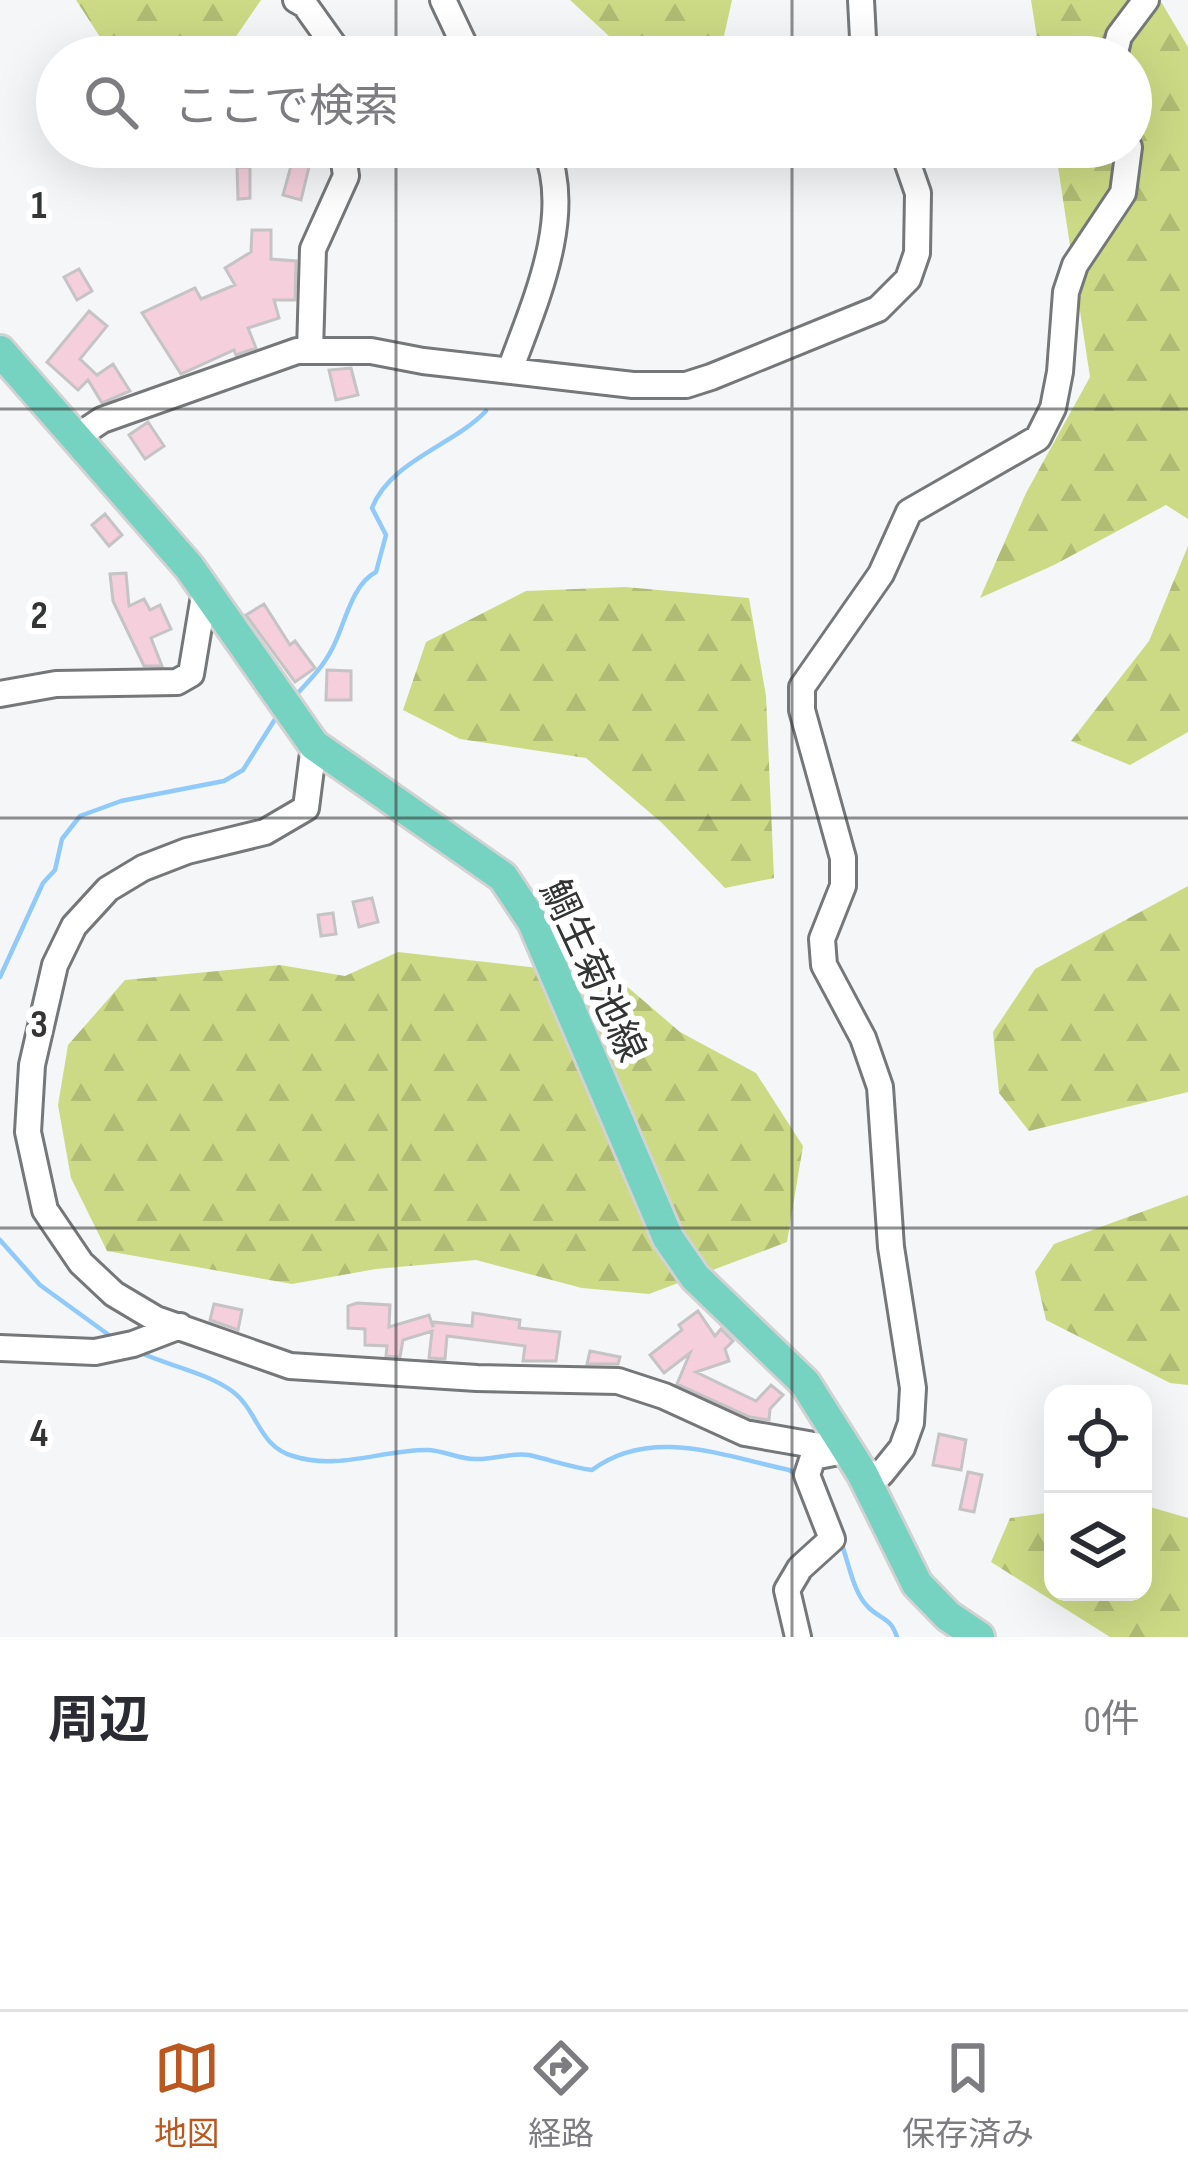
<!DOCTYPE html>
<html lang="ja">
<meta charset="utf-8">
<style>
body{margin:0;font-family:"Sofia Sans Condensed","Noto Sans JP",sans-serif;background:#f7f7f7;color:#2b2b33}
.controls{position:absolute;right:36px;bottom:36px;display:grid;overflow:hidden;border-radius:24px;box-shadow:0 12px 48px #0002}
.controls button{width:108px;height:108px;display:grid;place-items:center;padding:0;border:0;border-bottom:3px solid #e1e1e2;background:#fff;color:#2b2b33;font:60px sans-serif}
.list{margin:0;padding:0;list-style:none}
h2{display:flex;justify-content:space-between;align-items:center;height:156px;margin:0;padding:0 48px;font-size:51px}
h2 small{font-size:39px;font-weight:400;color:#7c7c81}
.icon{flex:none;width:66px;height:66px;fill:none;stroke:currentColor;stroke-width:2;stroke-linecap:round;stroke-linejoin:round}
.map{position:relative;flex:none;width:1188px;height:1637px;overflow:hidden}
.search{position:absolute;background:#fff;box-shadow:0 12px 48px #0002;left:36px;right:36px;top:36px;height:132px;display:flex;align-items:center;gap:30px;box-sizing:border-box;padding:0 42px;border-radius:66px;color:#7c7c81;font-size:45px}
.sheet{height:372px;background:#fff}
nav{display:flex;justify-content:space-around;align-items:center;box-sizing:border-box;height:168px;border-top:3px solid #e1e1e2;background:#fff;font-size:33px;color:#7c7c81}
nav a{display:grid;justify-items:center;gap:6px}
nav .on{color:#bb5820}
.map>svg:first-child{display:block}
.forest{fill:url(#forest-firs)}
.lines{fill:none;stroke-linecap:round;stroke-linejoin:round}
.stream{stroke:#90cafa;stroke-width:4.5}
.building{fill:#f5cfdb;stroke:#c5c3c4;stroke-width:3}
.minor-casing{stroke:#757778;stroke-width:30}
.major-casing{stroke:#d2d2d2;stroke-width:36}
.minor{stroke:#fff;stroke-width:24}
.major{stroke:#76d3c1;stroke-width:30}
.grid{fill:none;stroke:#333434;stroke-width:3;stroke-opacity:0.55}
.labels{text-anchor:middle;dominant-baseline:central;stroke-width:12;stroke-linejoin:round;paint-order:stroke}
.street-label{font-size:39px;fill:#333434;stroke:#fff}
.grid-label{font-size:39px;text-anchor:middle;font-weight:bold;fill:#333434;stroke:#fff;stroke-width:12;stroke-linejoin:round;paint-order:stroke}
</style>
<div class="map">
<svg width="1188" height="1637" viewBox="0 0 1188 1637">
<defs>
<pattern id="forest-firs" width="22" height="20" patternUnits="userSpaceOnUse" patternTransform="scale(3)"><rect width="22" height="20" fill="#ccda85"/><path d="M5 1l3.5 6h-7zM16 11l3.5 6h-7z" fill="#b0bc73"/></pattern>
</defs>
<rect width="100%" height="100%" fill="#f5f6f8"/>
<path class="forest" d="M76,0H261L222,57H113Z
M570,0H732L724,36L623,49Z
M1031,0H1160L1188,47V519L1166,505L1054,565L980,598L1026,493L1090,377L1055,147H1131V57H1040Z
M1188,546V732L1130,765L1071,741L1149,641Z
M625,587L749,598L766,696L774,878L725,888L662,823L586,758L460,739L403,710L426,642L526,591Z
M1188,886V1092L1029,1131L999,1093L993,1032L1035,969Z
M398,952L616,977L680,1032L756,1073L803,1146L787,1242L649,1294L582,1288L476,1260L376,1269L292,1284L107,1251L71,1178L58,1105L68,1045L125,980L280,965L345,976Z
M1188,1195V1385L1170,1383L1046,1320L1035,1272L1054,1244Z
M1143,1505L1188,1518V1637H1110L991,1562L1010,1518L1053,1512V1592H1143Z"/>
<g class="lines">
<path class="stream" d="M295,696C309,681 323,667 332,649C345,625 351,585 376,572L386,535L372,508C390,461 454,445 486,411
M0,977L43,883L55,870L62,839L80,816L121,801L224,781L243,770L279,713
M0,1240L40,1285L113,1338
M139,1352C169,1366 205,1372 232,1391C258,1410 258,1446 293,1456C338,1471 384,1449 429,1450C445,1451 459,1459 475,1459C493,1460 511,1452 529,1455C551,1460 570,1467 592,1470C651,1426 723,1456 789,1470L799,1476
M840,1540C849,1561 852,1592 869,1608C882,1620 891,1618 897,1637"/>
</g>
<path class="building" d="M292,162L309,167L301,200L283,195Z
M237,167H250V198L238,199Z
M252,230H271V259L296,261L295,300H274L279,318L248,328L256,348L236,355L234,350L181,374L142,313L195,288L201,299L235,285L225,268L251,252Z
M79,269L92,291L77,300L64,277Z
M89,311L107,326L80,359L97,375L113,364L130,391L102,403L88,380L78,390L47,362Z
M351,368L358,395L336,400L329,370Z
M148,422L164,446L145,459L129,435Z
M105,514L122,535L109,546L92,525Z
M126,573L129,606L144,599L150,610L160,605L171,629L151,638L162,666H144L113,601L110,574Z
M264,604L290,645L295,641L315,668L295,682L246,615Z
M327,670L351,671V700H326Z
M372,898L378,922L359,927L353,902Z
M333,913L336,934L321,936L318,915Z
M357,1303L390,1305L389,1327L429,1315L433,1327V1322L472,1326L473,1313L520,1320L519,1328L560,1332L556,1361H523L525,1346L447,1336L445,1359L429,1358L432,1331L403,1340L400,1357L386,1356L387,1346L365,1345V1329L348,1328V1306Z
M214,1304L242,1310L238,1330L210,1320Z
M698,1311L715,1336L721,1329L733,1341L725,1349L729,1361L696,1372L756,1401L771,1385L783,1395L770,1409L769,1420L750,1417L677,1384L690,1353L664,1373L650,1355L682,1330L679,1325Z
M590,1351L620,1357L618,1364H587Z
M939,1434L966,1440L961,1470L933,1465Z
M968,1472L982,1475L974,1512L960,1509Z"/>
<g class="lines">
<g class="minor-casing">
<path id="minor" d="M296,0L305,5L342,57
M443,0L470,57
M861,0L864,57
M1114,57L1119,36L1146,0
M310,351L313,249L346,176L342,147
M510,370C534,304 575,216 545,147
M75,438L102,420L297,351H371L423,361L633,385H686L711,377L878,309L908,279L917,253L918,193L902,147
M0,694L56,684L177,682L191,674L205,590
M314,745L306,808L265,832L187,851L143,868L108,889L74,926L55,965L32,1065L28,1132L45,1210L81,1263L114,1294L156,1319L290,1366L477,1378L618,1381L664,1396L745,1433L848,1451
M0,1348L95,1352L133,1344L180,1326
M862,1473L881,1474L902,1448L911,1423L913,1388L891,1247L880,1087L863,1038L824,965L822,939L843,886V858L802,710V687L881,574L909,512L1038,438L1053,408L1060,372L1066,292L1075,265L1123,193L1129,147
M798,1637L787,1590L800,1568L832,1539L807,1475L813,1457L839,1452"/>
</g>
<g class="major-casing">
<path id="major" d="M0,351L189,567L314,745L503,877L533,922L668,1238L695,1277L805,1383L862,1473L917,1584L948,1616L979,1637"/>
</g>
<use href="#minor" class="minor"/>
<use href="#major" class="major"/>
</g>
<path class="grid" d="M396,0V57M792,0V57M396,147V1637M792,147V1637M0,409H1188M0,818H1188M0,1228H1188"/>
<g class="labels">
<g class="street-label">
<text transform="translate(592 971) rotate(65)">鯛生菊池線</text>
</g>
</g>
<g class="grid-label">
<text x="39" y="218">1</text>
<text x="39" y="628">2</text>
<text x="39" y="1037">3</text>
<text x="39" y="1446">4</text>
</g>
</svg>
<div class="controls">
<button><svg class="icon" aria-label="locate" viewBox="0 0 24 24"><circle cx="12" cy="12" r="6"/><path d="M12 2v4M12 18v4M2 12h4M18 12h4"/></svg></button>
<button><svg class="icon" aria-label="layers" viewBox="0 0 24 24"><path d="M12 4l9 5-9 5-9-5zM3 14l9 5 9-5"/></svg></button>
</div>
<div class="search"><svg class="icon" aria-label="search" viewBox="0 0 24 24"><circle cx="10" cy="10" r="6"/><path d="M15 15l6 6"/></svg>ここで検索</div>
</div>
<section class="sheet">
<h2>周辺<small>0件</small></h2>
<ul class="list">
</ul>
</section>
<nav>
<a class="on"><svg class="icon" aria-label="map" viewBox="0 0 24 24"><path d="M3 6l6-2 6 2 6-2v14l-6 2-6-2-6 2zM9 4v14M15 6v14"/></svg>地図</a>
<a><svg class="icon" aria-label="directions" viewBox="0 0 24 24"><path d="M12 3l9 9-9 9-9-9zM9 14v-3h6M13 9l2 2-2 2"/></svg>経路</a>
<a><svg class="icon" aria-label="saved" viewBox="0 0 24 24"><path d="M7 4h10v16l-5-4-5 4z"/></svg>保存済み</a>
</nav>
